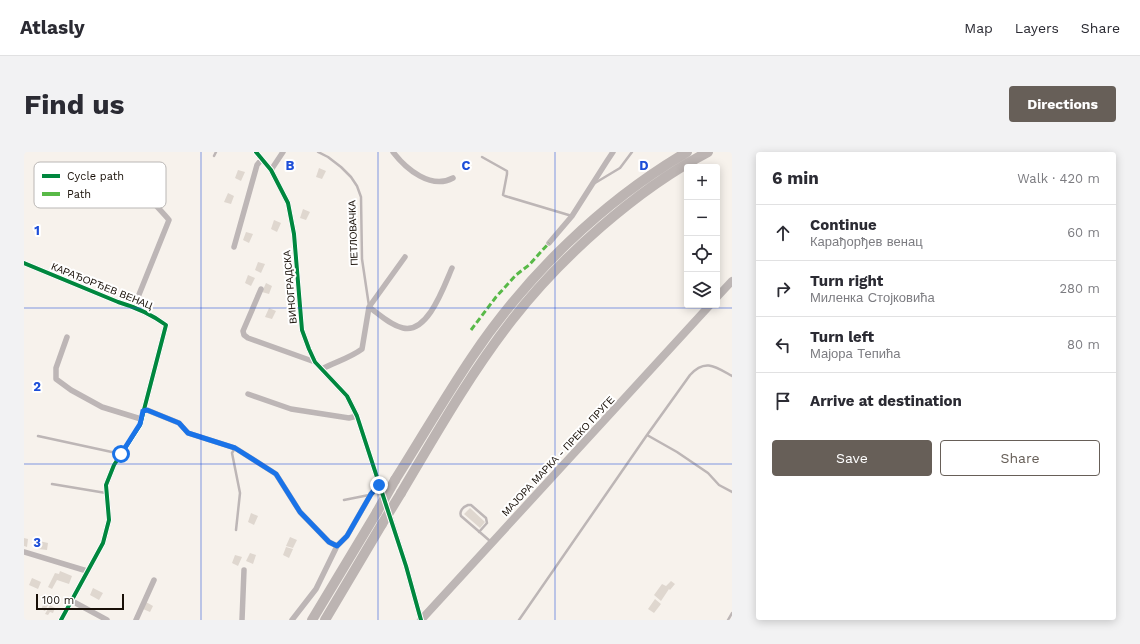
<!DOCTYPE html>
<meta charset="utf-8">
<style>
body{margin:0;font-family:"Work Sans",sans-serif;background:#f2f2f3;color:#2b2b33}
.controls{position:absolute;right:12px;top:12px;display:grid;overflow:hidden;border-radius:4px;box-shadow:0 2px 10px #0003}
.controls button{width:36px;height:36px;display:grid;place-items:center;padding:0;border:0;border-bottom:1px solid #e1e1e2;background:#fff;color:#2b2b33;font:20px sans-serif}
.scale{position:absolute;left:12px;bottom:10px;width:88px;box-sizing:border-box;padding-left:4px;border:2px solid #191008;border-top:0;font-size:11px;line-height:14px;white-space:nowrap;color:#191008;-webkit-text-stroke:3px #fff;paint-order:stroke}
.stop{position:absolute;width:12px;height:12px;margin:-9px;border:3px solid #1a73e8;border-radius:50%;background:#fff}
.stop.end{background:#1a73e8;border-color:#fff;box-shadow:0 1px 4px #0008}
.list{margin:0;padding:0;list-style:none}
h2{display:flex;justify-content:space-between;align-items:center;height:52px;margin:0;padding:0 16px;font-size:17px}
h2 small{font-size:13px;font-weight:400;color:#7c7c81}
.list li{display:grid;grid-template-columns:26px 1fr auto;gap:12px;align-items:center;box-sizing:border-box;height:56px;padding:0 16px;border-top:1px solid #e1e1e2}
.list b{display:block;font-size:15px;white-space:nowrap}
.list p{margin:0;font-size:13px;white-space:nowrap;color:#7c7c81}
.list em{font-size:13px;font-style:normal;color:#7c7c81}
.actions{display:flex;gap:8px;padding:12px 16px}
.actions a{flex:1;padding:9px 0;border:1px solid #675f58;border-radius:4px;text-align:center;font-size:14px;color:#675f58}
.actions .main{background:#675f58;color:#fff}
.icon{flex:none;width:22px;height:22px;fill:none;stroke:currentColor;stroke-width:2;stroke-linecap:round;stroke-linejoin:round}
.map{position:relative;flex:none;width:708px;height:468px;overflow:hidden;border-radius:4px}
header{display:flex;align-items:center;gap:24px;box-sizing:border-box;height:56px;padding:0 20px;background:#fff;border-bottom:1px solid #e1e1e2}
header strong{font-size:19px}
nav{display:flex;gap:22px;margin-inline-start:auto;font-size:14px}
.intro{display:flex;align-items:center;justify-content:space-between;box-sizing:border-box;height:96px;padding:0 24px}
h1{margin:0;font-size:28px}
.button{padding:10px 18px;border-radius:4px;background:#675f58;color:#fff;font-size:14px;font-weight:700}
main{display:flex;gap:24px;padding:0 24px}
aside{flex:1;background:#fff;border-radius:4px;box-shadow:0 2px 10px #0003}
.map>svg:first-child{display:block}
.building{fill:#dfd7cf}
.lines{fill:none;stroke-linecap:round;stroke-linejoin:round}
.lane{stroke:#bdb6b6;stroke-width:2.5}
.street{stroke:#bdb6b6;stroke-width:5.5}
.secondary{stroke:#bdb6b5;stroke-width:8}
.highway{stroke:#bcb4b2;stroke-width:10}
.highway-bridge{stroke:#bcb4b2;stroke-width:10}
.quiet{stroke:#58b947;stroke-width:3;stroke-dasharray:6 3;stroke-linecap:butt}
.cycleway-casing{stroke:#fff;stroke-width:6}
.cycleway{stroke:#00873e;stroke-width:4}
.route{stroke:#1a73e8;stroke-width:5}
.grid{fill:none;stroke:#1d4ed8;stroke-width:1;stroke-opacity:0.55}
.labels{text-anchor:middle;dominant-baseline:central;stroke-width:4;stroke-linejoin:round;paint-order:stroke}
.street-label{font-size:10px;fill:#191008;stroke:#fff}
.key{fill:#fff;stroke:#bab7b5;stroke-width:1}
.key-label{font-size:11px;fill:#191008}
.grid-label{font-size:13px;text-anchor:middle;font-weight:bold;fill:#1d4ed8;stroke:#fff;stroke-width:4;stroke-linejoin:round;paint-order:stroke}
</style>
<header>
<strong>Atlasly</strong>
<nav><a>Map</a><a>Layers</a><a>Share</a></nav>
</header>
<div class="intro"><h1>Find us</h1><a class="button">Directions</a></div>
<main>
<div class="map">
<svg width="708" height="468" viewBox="0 0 708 468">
<rect width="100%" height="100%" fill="#f7f2ec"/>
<path class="building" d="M295,16L302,19L298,27L292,25Z
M214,18L221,20L217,29L211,26Z
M204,41L210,44L207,52L200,50Z
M279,57L286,60L282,68L276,66Z
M250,68L257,71L253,80L247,77Z
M222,80L229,82L225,91L219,88Z
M234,110L241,112L237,121L231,118Z
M224,123L231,126L227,134L221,131Z
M242,131L248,134L245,142L238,140Z
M245,156L252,159L248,167L241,165Z
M446,356L461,370L456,376L440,362Z
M227,361L234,364L230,373L224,370Z
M266,385L273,388L269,396L262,394Z
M0,386L4,387L3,395L0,394Z
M15,389L24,391L23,398L14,397Z
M262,395L269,397L265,406L259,403Z
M226,401L232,403L229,412L222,409Z
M211,403L218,405L214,414L208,411Z
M36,419L48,424L45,432L33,428L28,437L24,435L31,421L35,422Z
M8,426L17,430L14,437L5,433Z
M647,429L651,432L646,438L645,437L637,449L630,443L638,432L642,434Z
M69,436L79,441L75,448L66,443Z
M631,447L637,452L630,461L624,457Z
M122,450L129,454L126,460L119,457Z
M20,451L24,453L21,459L17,457Z
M26,453L31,456L29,461L26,460L24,463L21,462Z"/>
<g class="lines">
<path class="lane" d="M294,0L304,5L317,15L327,25L333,34L337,45L338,107L345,154
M190,4L192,0
M458,5L483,19V22L479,43L481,44L548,64
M571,31L596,16L608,0
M623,283L653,300L684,321L695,333L708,340
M14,284L97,302
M211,296L208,301L216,341L212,378
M28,332L82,341
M320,348L345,343
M455,380L463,371L462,366L447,353H444C439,355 435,359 437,364L466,389
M495,468L623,283L666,223C681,206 692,215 708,224
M704,468L708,461"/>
<path class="street" d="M232,0L247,18L264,51L270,82L278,178L285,197L291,210L323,244L333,264L360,347
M369,0C382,17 407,38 429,26
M247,18L259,0
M106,19C109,31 136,57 145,68L110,155
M525,91L548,64L583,9L589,0
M210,95L233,13L237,8
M0,111L94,150C111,155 127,162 142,173L116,273L90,313L82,333L85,368L79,391L37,468
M237,137L219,179L220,183L224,186L291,210
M345,155C355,162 366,173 379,176C404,182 420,134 428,116
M43,185L32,216V227L47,238L78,255L117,267
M298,217C311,210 326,206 338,197L345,155L381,105
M224,242L267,257L325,266L333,264
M119,259L123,258L155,271L164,281L211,296L252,322L276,360L305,390L313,394
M365,361L382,414L397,468
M0,400L63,419
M48,449L83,468
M112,468L130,428
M218,468L220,418
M268,468L292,437L313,394L323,384L347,342L355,333"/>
<path class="secondary" d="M693,145L708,129
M397,468L686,153"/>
<path class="highway" d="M371,328C397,287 421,245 448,205C503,123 578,50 663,0
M377,341C412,282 446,222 488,168C537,105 613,37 684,0
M288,468L353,360
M301,468L358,372"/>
<path class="highway-bridge" d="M353,360L371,328
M358,372L377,341"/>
<path class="quiet" d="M447,178L472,145L492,123L505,113L525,91"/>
<g class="cycleway-casing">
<path id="cycleway" d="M232,0L247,18L264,51L270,82L278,178L285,197L291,210L323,244L333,264L382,414L397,468
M0,111L94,150C111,155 127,162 142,173L116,273L90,313L82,333L85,368L79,391L37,468"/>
</g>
<use href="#cycleway" class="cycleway"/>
</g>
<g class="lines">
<path class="route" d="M97,302L116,272L119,259L123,258L155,271L164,281L211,296L252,322L276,360L305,390L313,394L323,384L347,342L355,333"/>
</g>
<path class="grid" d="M177,0V468M354,0V468M531,0V468M0,156H708M0,312H708"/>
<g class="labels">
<g class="street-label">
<text transform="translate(329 81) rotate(-92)">ПЕТЛОВАЧКА</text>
<text transform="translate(78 134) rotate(22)">КАРАЂОРЂЕВ ВЕНАЦ</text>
<text transform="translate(266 135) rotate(-95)">ВИНОГРАДСКА</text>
<text transform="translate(534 304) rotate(-47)">МАЈОРА МАРКА - ПРЕКО ПРУГЕ</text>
</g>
</g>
<rect x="10" y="10" width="132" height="46" rx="6" class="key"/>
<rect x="18" y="22" width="18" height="4" fill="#00873e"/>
<rect x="18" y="40" width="18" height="4" fill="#58b947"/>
<g class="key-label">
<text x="43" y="28">Cycle path</text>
<text x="43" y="46">Path</text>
</g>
<g class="grid-label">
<text x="266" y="18">B</text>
<text x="442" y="18">C</text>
<text x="620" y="18">D</text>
<text x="13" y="83">1</text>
<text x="13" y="239">2</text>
<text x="13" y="395">3</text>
</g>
</svg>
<div class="controls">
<button>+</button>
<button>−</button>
<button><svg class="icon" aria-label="locate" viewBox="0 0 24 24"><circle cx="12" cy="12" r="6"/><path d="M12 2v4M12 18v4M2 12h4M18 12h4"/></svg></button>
<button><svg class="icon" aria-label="layers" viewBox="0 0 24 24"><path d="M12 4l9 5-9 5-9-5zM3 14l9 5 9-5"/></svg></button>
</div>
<div class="scale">100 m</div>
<div class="stop" style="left:97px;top:302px"></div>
<div class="stop end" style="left:355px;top:333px"></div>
</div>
<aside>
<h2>6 min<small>Walk · 420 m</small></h2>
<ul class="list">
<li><svg class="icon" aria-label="ahead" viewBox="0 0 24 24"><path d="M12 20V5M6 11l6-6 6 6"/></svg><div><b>Continue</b><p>Карађорђев венац</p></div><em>60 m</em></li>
<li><svg class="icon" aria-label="right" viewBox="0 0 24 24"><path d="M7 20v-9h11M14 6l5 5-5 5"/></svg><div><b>Turn right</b><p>Миленка Стојковића</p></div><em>280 m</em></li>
<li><svg class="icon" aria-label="left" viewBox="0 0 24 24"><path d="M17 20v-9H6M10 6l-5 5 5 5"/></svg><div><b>Turn left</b><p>Мајора Тепића</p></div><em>80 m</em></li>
<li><svg class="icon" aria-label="arrive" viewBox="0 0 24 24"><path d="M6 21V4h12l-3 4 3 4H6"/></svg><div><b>Arrive at destination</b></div></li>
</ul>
<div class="actions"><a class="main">Save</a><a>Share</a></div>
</aside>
</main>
